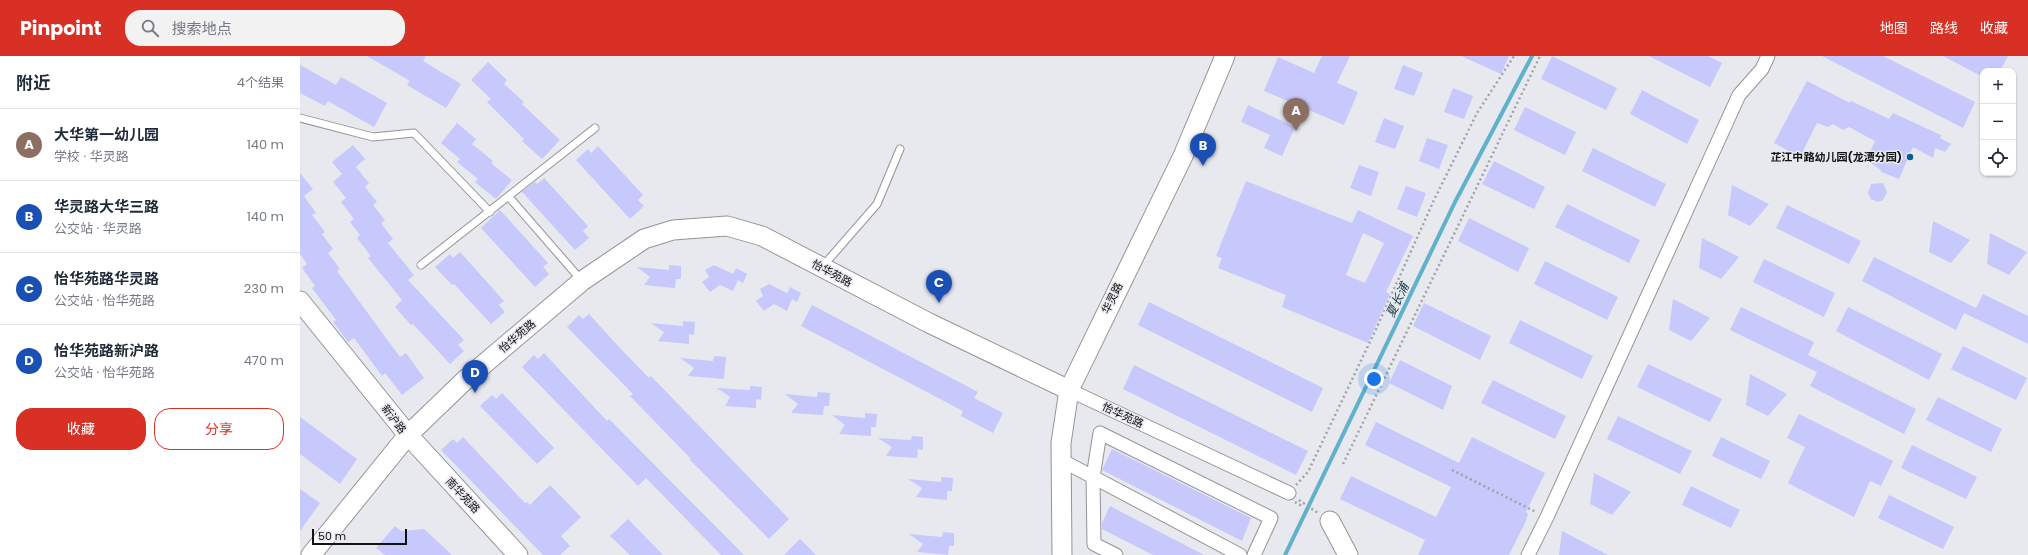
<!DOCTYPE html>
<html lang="zh">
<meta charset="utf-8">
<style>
body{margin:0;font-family:Poppins,"Noto Sans SC",sans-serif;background:#f2f2f3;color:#1f2937}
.controls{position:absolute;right:12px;top:12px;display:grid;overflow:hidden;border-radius:8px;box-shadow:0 1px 3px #0004}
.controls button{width:36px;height:36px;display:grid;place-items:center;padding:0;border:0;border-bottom:1px solid #e0e1e3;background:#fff;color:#1f2937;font:20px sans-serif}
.scale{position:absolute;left:12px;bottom:10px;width:95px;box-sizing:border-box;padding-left:4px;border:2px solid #121214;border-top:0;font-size:11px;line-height:14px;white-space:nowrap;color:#121214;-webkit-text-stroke:3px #e8e9ef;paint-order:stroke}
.you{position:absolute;left:1074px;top:323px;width:14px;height:14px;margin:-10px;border:3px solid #fff;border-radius:50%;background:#1a73e8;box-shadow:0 0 0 6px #1a73e833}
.badge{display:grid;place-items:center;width:26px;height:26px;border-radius:50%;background:#d93025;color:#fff;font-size:13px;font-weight:700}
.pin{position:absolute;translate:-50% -33px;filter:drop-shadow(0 1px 2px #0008)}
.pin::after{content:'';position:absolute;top:21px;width:14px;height:12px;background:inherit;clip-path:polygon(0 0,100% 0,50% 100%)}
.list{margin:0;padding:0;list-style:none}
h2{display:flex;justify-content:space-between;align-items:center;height:52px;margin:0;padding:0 16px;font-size:17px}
h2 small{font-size:13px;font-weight:400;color:#747a83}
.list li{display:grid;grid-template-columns:26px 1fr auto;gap:12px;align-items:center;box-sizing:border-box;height:72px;padding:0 16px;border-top:1px solid #e0e1e3}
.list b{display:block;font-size:15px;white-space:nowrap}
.list p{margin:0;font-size:13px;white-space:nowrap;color:#747a83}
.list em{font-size:13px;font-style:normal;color:#747a83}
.actions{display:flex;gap:8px;padding:12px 16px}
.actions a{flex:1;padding:9px 0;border:1px solid #d93025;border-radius:16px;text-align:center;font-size:14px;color:#d93025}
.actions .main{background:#d93025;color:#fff}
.icon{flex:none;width:22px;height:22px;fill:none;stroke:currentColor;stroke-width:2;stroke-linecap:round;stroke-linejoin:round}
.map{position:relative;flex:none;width:1728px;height:499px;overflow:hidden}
header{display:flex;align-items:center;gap:24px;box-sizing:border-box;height:56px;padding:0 20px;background:#d93025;color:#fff}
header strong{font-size:19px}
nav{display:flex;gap:22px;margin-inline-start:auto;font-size:14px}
.search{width:280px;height:36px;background:#f2f2f3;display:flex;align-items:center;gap:10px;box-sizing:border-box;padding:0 14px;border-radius:16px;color:#747a83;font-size:15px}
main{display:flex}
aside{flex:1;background:#fff}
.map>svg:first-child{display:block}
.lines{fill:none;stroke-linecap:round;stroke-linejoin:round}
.stream{stroke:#60b1cb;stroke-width:4}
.building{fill:#c7c8fb;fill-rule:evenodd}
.lane-casing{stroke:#939399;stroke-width:9}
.street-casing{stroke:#939399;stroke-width:15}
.secondary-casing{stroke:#939399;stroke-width:21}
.path{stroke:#a1a1a6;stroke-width:2.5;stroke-dasharray:2 3;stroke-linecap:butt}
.lane{stroke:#fff;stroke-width:7}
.street{stroke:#fff;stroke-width:13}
.secondary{stroke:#fff;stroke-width:19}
.poi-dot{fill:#085c8e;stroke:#e8e9ef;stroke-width:1.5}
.labels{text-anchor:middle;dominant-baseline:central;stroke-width:3;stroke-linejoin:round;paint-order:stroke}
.poi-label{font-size:11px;font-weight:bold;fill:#121214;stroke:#e8e9ef;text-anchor:end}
.street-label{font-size:11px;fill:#121214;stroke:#e8e9ef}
.water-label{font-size:12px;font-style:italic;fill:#153b46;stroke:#e8e9ef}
</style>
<header>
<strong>Pinpoint</strong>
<div class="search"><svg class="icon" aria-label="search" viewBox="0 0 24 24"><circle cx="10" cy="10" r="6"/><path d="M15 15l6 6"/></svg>搜索地点</div>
<nav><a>地图</a><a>路线</a><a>收藏</a></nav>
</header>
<main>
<aside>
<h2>附近<small>4个结果</small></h2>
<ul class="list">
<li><span class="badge" style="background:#8d6e63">A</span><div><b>大华第一幼儿园</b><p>学校 · 华灵路</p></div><em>140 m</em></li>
<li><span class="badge" style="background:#1a4fb4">B</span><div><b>华灵路大华三路</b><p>公交站 · 华灵路</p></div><em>140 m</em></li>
<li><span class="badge" style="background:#1a4fb4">C</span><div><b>怡华苑路华灵路</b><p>公交站 · 怡华苑路</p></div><em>230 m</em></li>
<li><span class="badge" style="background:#1a4fb4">D</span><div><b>怡华苑路新沪路</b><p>公交站 · 怡华苑路</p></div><em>470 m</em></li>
</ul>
<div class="actions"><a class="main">收藏</a><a>分享</a></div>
</aside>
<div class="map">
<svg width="1728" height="499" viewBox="0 0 1728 499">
<rect width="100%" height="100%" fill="#e8e9ef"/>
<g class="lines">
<path class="stream" d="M985,499L1155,146L1232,0"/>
</g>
<path class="building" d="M67,0H126L123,5L161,28L146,52L107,29L110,25Z
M1022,0H1050L1037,27L1058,36L1044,69L964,35L978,1L1014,17Z
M1161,0H1209L1201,18Z
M1252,0L1317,32L1306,54L1241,23Z
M1349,0H1408L1422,7L1410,31Z
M1522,0H1583L1675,46L1663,72Z
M1643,0H1708L1700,15H1683V21Z
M188,6L207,24L204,28L224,46L222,48L260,84L242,103L222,85L224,83L187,46L191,43L171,24Z
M0,9L36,29L41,21L87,47L74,71L28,45L25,50L0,37Z
M1103,9L1123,17L1114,40L1094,33Z
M1507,25L1550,47L1551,45L1589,63L1593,57L1641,79L1640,82L1651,88L1645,96L1635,92L1633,102L1613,91L1599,123L1581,116V114L1566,104L1575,85L1549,71L1543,74L1533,68L1528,71L1517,67L1500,101L1474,87Z
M1153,32L1173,40L1164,63L1144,56Z
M1342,34L1399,64L1387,88L1330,58Z
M948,49L995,71L982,100L964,92L970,79L941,66Z
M1225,51L1276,76L1265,99L1214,74Z
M1084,62L1104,70L1095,93L1075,86Z
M157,67L176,83L172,88L193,105L191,107L212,124L196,143L175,126L178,123L157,106L160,103L141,87Z
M1127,82L1148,89L1139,113L1119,105Z
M53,89L65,103L56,111L69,127L65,131L77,146L73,149L85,164L81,167L93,183L88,187L114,219L108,224L164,284L158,289L164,295L150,308L113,268L111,269L95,251L102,244L68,202L71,200L57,182L60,179L50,166L54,163L41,146L46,142L33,126L42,118L32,106Z
M298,90L343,139L338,144L344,150L330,163L276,104L288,93L291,97Z
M1293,92L1366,128L1355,151L1282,115Z
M1194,105L1245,131L1234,153L1182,128Z
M1059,109L1079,116L1071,140L1050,132Z
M0,117L13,133L4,140L16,157L12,159L25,176L22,178L33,193L28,197L40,213L37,215L100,301L106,297L124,322L102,339L85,317L82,320L54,282L48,286L33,266L36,264L12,232L15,230L2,212L7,208L0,198Z
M244,122L288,170L283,175L289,182L275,194L222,136L235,126L237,128Z
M946,125L1052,167L1058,154L1113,180L1086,236L1090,238L1068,287L982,251L986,239L918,212L922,202L916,200ZM1063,177L1084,187L1065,227L1046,219Z
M1583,127L1587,136L1583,144L1578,146L1571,143L1568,137L1571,128Z
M1432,129L1469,148L1450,170L1428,159Z
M1106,130L1126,137L1117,161L1097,153Z
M1267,148L1340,184L1329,207L1255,171Z
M1487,149L1561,185L1549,208L1476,172Z
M200,154L248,207L243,211L249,218L235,231L181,172Z
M1169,162L1229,192L1218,216L1158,185Z
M1633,165L1670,184L1651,207L1629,196Z
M1690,177L1727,196L1709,219L1687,208Z
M1402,182L1439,201L1421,223L1399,212Z
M160,196L204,245L199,249L205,256L191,268L154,228L152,229L135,211L150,198L153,202Z
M1574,201L1676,252L1683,238L1728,260V288L1664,257L1656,274L1562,225Z
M1464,203L1535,237L1524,261L1453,226Z
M1245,205L1318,241L1307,264L1234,228Z
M369,209L381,210V223H376L375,232L344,229L350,221L337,211L369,214Z
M414,209L433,218L436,212L447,218L443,227L438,224L433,235L420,229L410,236L402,226L409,221L405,214Z
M469,228L487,237L490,231L501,237L497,246L492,243L487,255L474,248L464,255L456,245L463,240L460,233Z
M1373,243L1410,262L1391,285L1369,274Z
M849,246L1023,332L1012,356L838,269Z
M1124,247L1191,280L1180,304L1113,270Z
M512,249L678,336L674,342L703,357L693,377L661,360L663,355L501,270Z
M1441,251L1514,286L1508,299L1616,353L1604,378L1510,330L1517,316L1430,274Z
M1548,251L1642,298L1629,324L1536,275Z
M289,258L320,292L349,322L351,320L489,463L469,483L390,404L391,403L330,340L333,338L267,271L279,259L283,263Z
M1220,264L1293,300L1282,323L1209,287Z
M383,265L395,266L394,279L389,278V288L358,285L364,276L351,267L383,270Z
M1663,290L1727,322L1716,344L1651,313Z
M244,297L307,365L309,363L444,499H421L346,422L338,430L222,311L234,299L238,303Z
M414,300L426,301L424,323L388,320L394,312L380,302L413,305Z
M1100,304L1152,330L1143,354L1089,327Z
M1348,308L1422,343L1410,366L1337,331Z
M834,309L1008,395L996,419L823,333Z
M1450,318L1487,338L1468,360L1446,349Z
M1193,324L1266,360L1255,383L1181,347Z
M450,330L462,331L461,344L456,343V352L425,350L430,341L417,332L450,334Z
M518,336L530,337L529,350H524L523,359L491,357L498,348L485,338L517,341Z
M202,337L254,392L237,408L180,350L192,339L196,343Z
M1638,341L1702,373L1691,396L1626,364Z
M565,357L577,358L576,371H571V380L539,378L545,369L532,359L565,362Z
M1499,358L1593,405L1581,430L1570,425L1554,461L1488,427L1505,391L1487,382Z
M1318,360L1392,395L1380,418L1307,383Z
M0,361L57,403L40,428L0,398Z
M1076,366L1159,407L1172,381L1245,417L1226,456L1228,458L1225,467L1209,499H1118L1125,484L1040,443L1051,420L1136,461L1151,431L1065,389Z
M612,380L623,381V394L618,393L617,402L586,400L592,391L578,382L611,384Z
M163,381L225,447L227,446L230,449L250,429L281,461L261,480L270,490L260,499H243L141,394L153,383L157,387Z
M1421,381L1470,405L1461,423L1412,400Z
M1612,389L1677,421L1666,443L1601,412Z
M812,393L951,462L942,485L802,414Z
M1294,417L1331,436L1312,459L1290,448Z
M641,421L653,422L652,435H647V444L616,441L622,432L608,423L641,426Z
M1391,430L1440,454L1431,472L1382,449Z
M0,433L20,447L0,475Z
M1589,439L1654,471L1643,493L1578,462Z
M810,450L904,499H853L802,473V467Z
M328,463L363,499H330L310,480Z
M95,470L101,475L124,473L152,499H85L76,492Z
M1262,475L1308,499H1259Z
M643,476L654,477V490H649L648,499L617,496L623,488L609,478L642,481Z
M500,483L516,499H484Z"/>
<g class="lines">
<g class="lane-casing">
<path id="lane" d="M0,62L73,81L114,77L190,156
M209,141L282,225
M121,209L295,72
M523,210L577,148L600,93"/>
</g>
<g class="street-casing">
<path id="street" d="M769,334L989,437
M761,404L940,499
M816,499L794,488L793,421L800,377L971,462L954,499
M1228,499L1247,461L1439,39L1462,13L1468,0"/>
</g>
<g class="secondary-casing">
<path id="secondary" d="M0,245L108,379L218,499
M1030,465L1048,499
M11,499L108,379L164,325L282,225L344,183L373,174L427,170L462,180L629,267L769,334
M762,499L761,387L769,334L883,100L925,0"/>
</g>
<path class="path" d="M1043,408L1240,0
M1152,414L1236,456
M996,429L1008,416L1077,271L1134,144L1177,57L1214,0
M999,444L1018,457
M995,446L1000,449L1002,445"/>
<use href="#lane" class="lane"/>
<use href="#street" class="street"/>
<use href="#secondary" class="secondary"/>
</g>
<circle class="poi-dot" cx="1610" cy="101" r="4"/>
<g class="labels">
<g class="poi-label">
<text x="1602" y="101">芷江中路幼儿园(龙潭分园)</text>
</g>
<g class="street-label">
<text transform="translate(532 217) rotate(28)">怡华苑路</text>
<text transform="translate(812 242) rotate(-64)">华灵路</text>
<text transform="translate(217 280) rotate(-40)">怡华苑路</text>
<text transform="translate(823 359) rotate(25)">怡华苑路</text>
<text transform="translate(94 363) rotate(53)">新沪路</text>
<text transform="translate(163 439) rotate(47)">南华苑路</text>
</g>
<g class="water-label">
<text transform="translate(1097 244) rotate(-64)">夏长浦</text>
</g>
</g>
</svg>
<div class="controls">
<button>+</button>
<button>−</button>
<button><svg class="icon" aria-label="locate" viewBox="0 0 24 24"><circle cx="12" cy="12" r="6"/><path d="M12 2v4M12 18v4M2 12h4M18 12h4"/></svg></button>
</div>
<div class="scale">50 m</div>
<div class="you"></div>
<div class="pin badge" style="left:996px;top:75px;background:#8d6e63">A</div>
<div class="pin badge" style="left:903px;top:110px;background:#1a4fb4">B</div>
<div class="pin badge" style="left:639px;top:247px;background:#1a4fb4">C</div>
<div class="pin badge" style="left:175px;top:337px;background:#1a4fb4">D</div>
</div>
</main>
